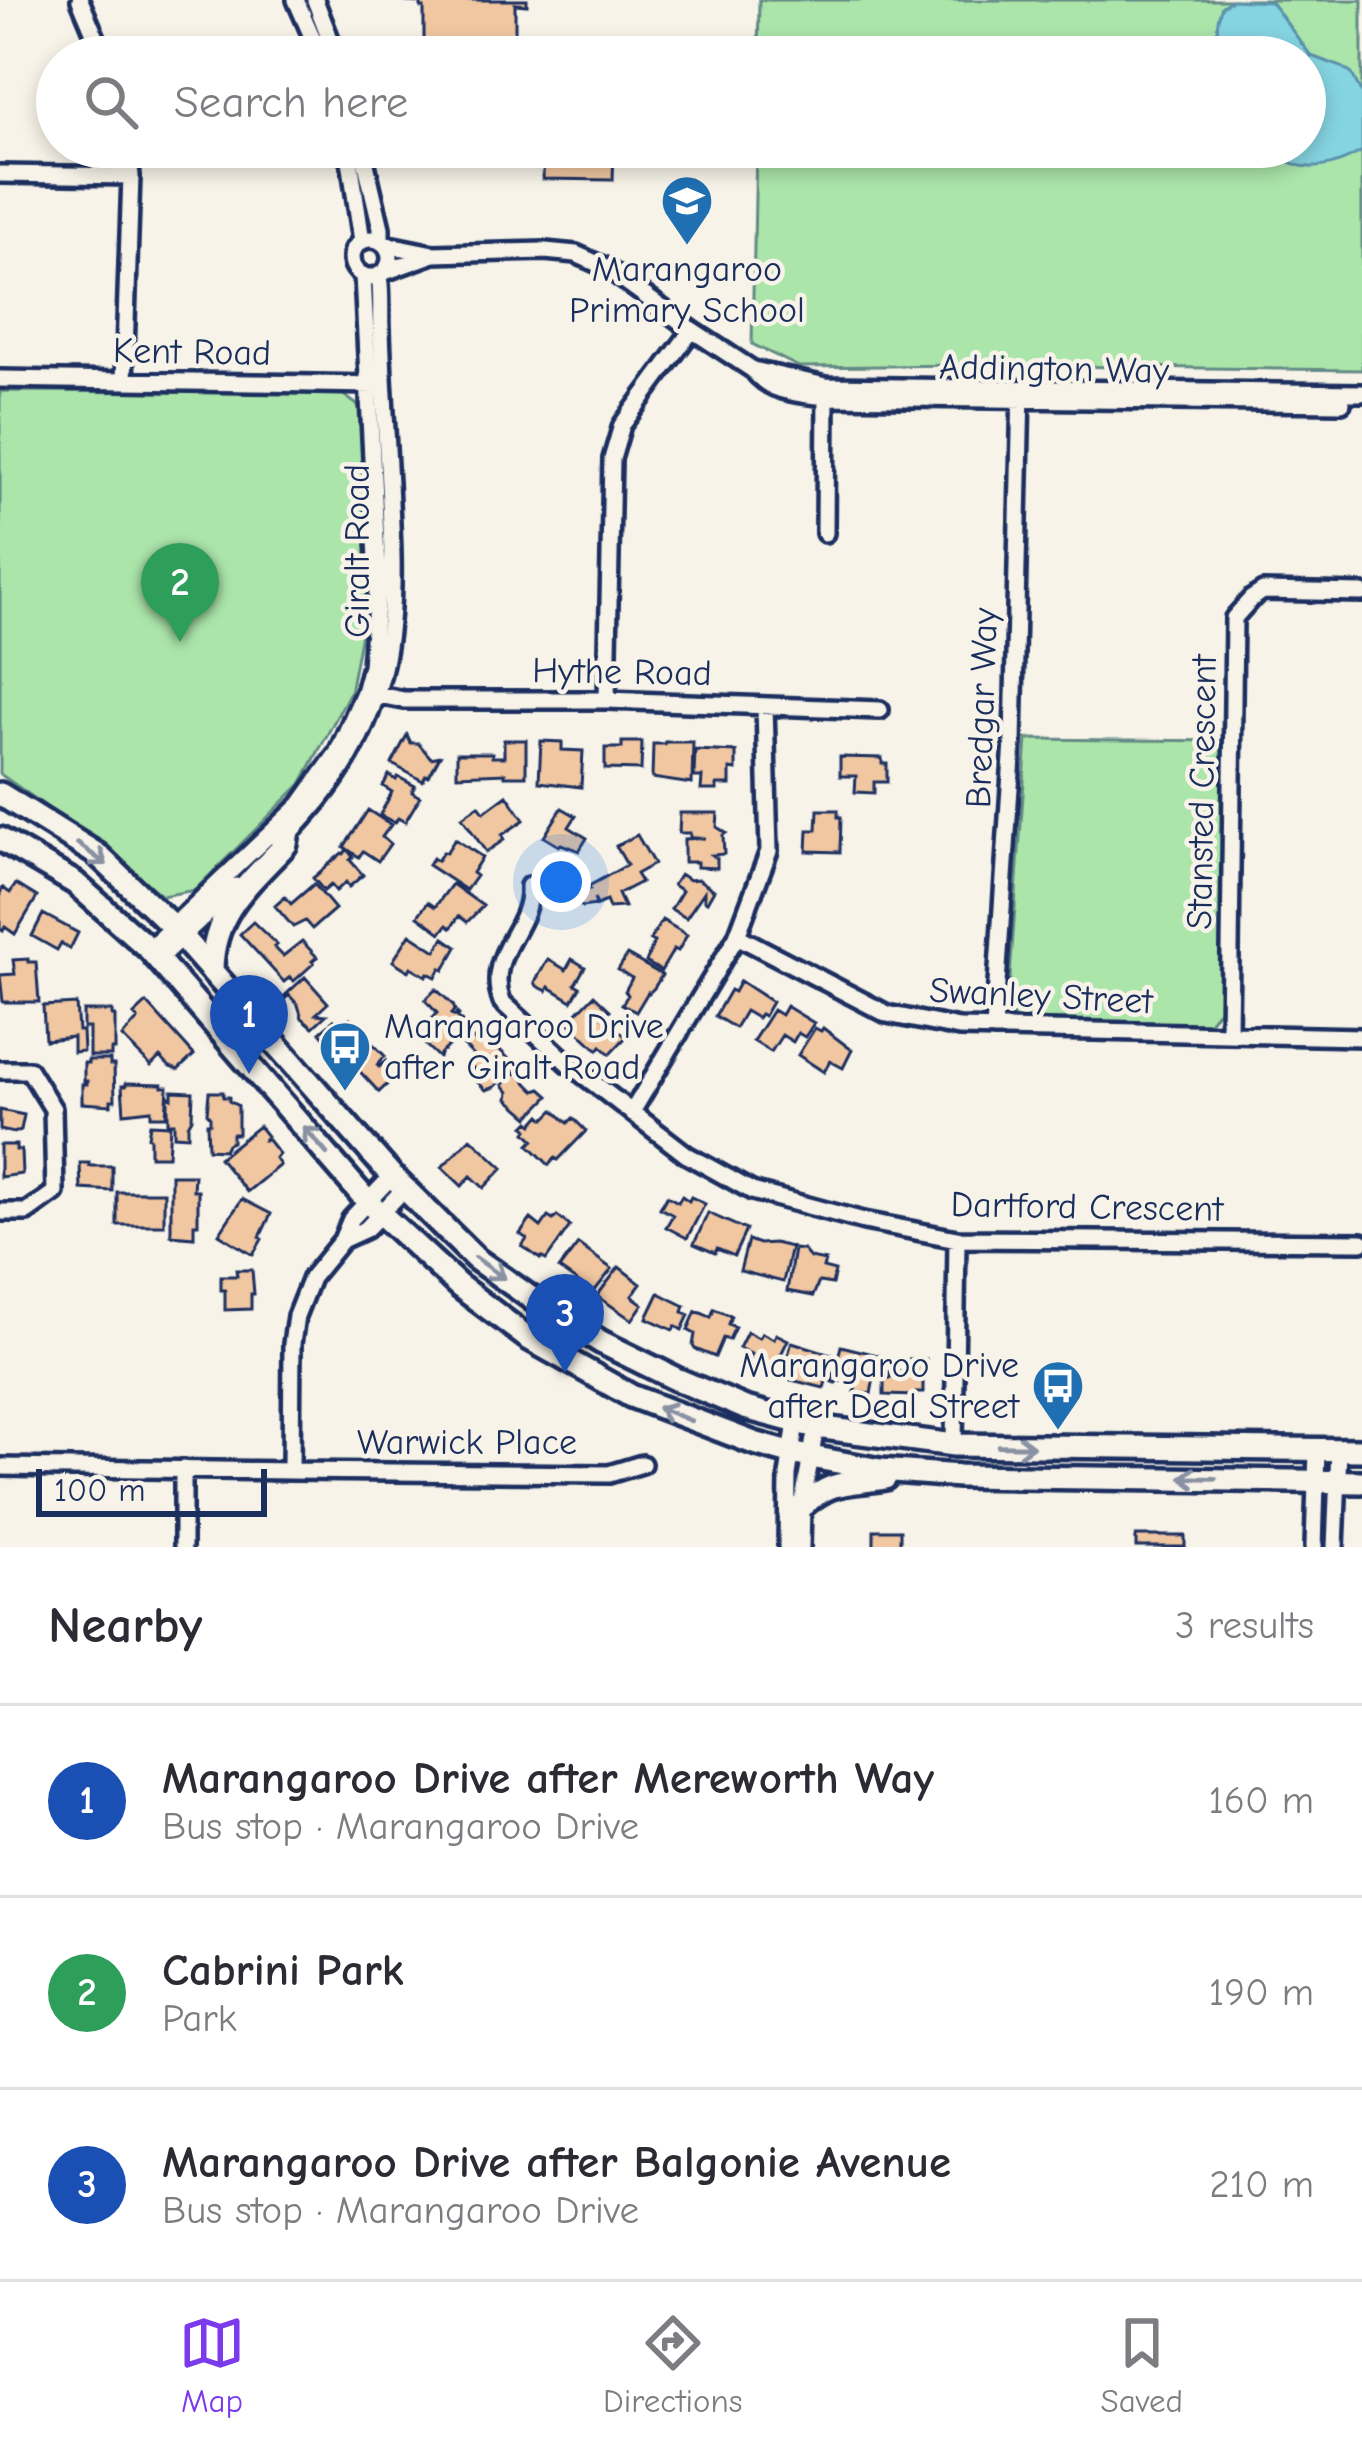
<!DOCTYPE html>
<meta charset="utf-8">
<style>
body{margin:0;font-family:"Comic Neue",sans-serif;background:#f2f2f3;color:#2b2b33}
.scale{position:absolute;left:36px;bottom:30px;width:231px;box-sizing:border-box;padding-left:12px;border:6px solid #1b2f5e;border-top:0;font-size:33px;line-height:42px;white-space:nowrap;color:#1b2f5e;-webkit-text-stroke:9px #f7f3e8;paint-order:stroke}
.you{position:absolute;left:561px;top:882px;width:42px;height:42px;margin:-30px;border:9px solid #fff;border-radius:50%;background:#1a73e8;box-shadow:0 0 0 18px #1a73e833}
.badge{display:grid;place-items:center;width:78px;height:78px;border-radius:50%;background:#7c3aed;color:#fff;font-size:39px;font-weight:700}
.pin{position:absolute;translate:-50% -99px;filter:drop-shadow(0 3px 6px #0008)}
.pin::after{content:'';position:absolute;top:63px;width:42px;height:36px;background:inherit;clip-path:polygon(0 0,100% 0,50% 100%)}
.list{margin:0;padding:0;list-style:none}
h2{display:flex;justify-content:space-between;align-items:center;height:156px;margin:0;padding:0 48px;font-size:51px}
h2 small{font-size:39px;font-weight:400;color:#7c7c81}
.list li{display:grid;grid-template-columns:78px 1fr auto;gap:36px;align-items:center;box-sizing:border-box;height:192px;padding:0 48px;border-top:3px solid #e1e1e2}
.list b{display:block;font-size:45px;white-space:nowrap}
.list p{margin:0;font-size:39px;white-space:nowrap;color:#7c7c81}
.list em{font-size:39px;font-style:normal;color:#7c7c81}
.icon{flex:none;width:66px;height:66px;fill:none;stroke:currentColor;stroke-width:2;stroke-linecap:round;stroke-linejoin:round}
.map{position:relative;flex:none;width:1362px;height:1547px;overflow:hidden}
.search{position:absolute;background:#fff;box-shadow:0 6px 18px #0003;left:36px;right:36px;top:36px;height:132px;display:flex;align-items:center;gap:30px;box-sizing:border-box;padding:0 42px;border-radius:66px;color:#7c7c81;font-size:45px}
.sheet{height:732px;background:#fff}
nav{display:flex;justify-content:space-around;align-items:center;box-sizing:border-box;height:168px;border-top:3px solid #e1e1e2;background:#fff;font-size:33px;color:#7c7c81}
nav a{display:grid;justify-items:center;gap:6px}
nav .on{color:#7c3aed}
.map>svg:first-child{display:block}
.green{fill:#abe5aa;stroke:#638a84;stroke-width:3}
.water{fill:#85d4e1;stroke:#5b92ad;stroke-width:3}
.building{fill:#f1c7a1;stroke:#1b2f5e;stroke-width:3}
.lines{fill:none;stroke-linecap:round;stroke-linejoin:round}
.minor-casing{stroke:#1b2f5e;stroke-width:24}
.major-casing{stroke:#1b2f5e;stroke-width:30}
.minor{stroke:#f7f3e8;stroke-width:15}
.major{stroke:#f7f3e8;stroke-width:21}
.oneway{stroke:#8991a3}
.labels{text-anchor:middle;dominant-baseline:central;stroke-width:9;stroke-linejoin:round;paint-order:stroke}
.poi-label{font-size:36px;fill:#1b2f5e;stroke:#f7f3e8}
.street-label{font-size:36px;fill:#1b2f5e;stroke:#f7f3e8}
</style>
<div class="map">
<svg width="1362" height="1547" viewBox="0 0 1362 1547">
<rect width="100%" height="100%" fill="#f7f3e8"/>
<filter id="ink" filterUnits="userSpaceOnUse"><feTurbulence type="fractalNoise" baseFrequency=".00833" numOctaves="2"/><feDisplacementMap in="SourceGraphic" scale="24" xChannelSelector="R" yChannelSelector="G"/><feConvolveMatrix kernelMatrix="1 2 1 2 8 2 1 2 1" color-interpolation-filters="sRGB"/></filter>
<g filter="url(#ink)">
<path class="green" d="M759,0H1362V370L966,365L799,367L752,344L756,147H1305V57H758Z
M0,391L341,393L360,407L369,591L350,692L301,784L195,890L162,896L105,848L0,774Z
M1027,739L1224,741L1222,1006L1208,1023H1016L1008,1005Z"/>
<path class="water" d="M1232,0L1271,2L1311,56L1342,67L1352,74L1362,94V151C1330,170 1296,176 1269,147H1305V57H1230C1216,39 1214,27 1222,6Z"/>
<path class="building" d="M406,0H527V5L515,4V40H511V57H424V8H421V3L406,2Z
M544,147H614L613,180L543,179Z
M407,735L411,743H418L431,758L440,756L429,776L426,775L423,781L392,764Z
M504,740H526V776H505V773L457,775V753H492V757H504Z
M541,741L562,742V750L583,751L581,787L539,782Z
M622,742H642L641,770L605,769V748H622Z
M665,742H693L692,784L652,778L653,744H665Z
M695,750L736,752V770L730,769V785H717V790H701L702,777H694Z
M840,757L882,758V764H887V782H874V793L855,792L856,776H840Z
M389,775L396,780L398,777L415,786L412,792L420,797L405,822L398,818L395,823L380,815L392,792L383,786Z
M507,795L524,820L502,835L504,840L486,852L462,817L479,805L484,812Z
M562,808L576,816L569,827L587,838L579,851L561,844L559,846L544,837Z
M368,810L391,825L382,837L390,844L378,861L363,851L359,857L344,847Z
M818,810H838V817H841L840,852L807,851L808,830H817Z
M680,813H718L717,827L726,833L723,835L724,854L712,855L717,858V868L697,867V862H684V839L705,838H690V833H679Z
M637,835L654,864L636,874L641,882L618,894L624,907L609,908L606,901L597,905L594,898L596,905L582,907L577,902L582,893L590,889L589,886L627,865L616,846Z
M455,839L482,857L472,873L476,876L466,890L428,865L433,858L437,861L443,852L446,853Z
M347,849L353,857L350,860L363,875L349,887L346,882L336,891L331,885L324,891L313,878L342,853L344,854Z
M680,874L689,880L698,879L714,890L707,902L704,900V892L686,918L671,909L682,891L673,885Z
M16,884L37,897L15,934L5,927L3,931L0,929V893L3,888L10,893Z
M314,884L335,909L312,929L305,921L293,927L275,906L285,897L291,904Z
M452,884L483,906L467,922L459,916L451,928L447,925L441,933L418,916L428,902L435,907Z
M43,914L78,933L70,949L61,943L57,950L32,936Z
M662,920L687,935L678,951L674,949L661,971L646,962L654,942L650,940Z
M253,922L277,945L274,947L283,956L302,941L317,957L312,961L314,963L294,981L290,977L284,982L240,934Z
M410,934L436,951L444,938L457,947L444,970L441,968L436,977L428,973L426,976L411,967L409,971L393,961Z
M627,955L662,975L654,988L649,993L648,992L636,1012L622,1004L628,995L625,991L632,978L618,970Z
M28,959V962H36L39,1002H3L0,975L15,974L13,960Z
M548,959L566,970L572,959L585,967L575,984L580,987L572,1001L549,987L547,991L537,986L535,982Z
M305,977L328,1003L316,1014L326,1015L313,1027L302,1018L298,1005L289,995L281,1002L280,1000Z
M740,981L772,1002L764,1016L760,1014L757,1018L745,1011L735,1028L715,1016L730,990L734,992Z
M436,989L453,1005L455,1010L451,1014L454,1016L457,1013L459,1015L457,1017L467,1027L440,1054L439,1058L415,1035L437,1013L425,1000Z
M594,995L610,1010L604,1017L626,1037L610,1054L601,1046L598,1050L568,1022Z
M147,1003L194,1055L178,1070L170,1067L160,1057L151,1066L122,1037L138,1019L134,1015Z
M76,1004L78,1031H82L83,1051L73,1052V1037L45,1040L43,1006Z
M786,1006L814,1023L805,1037L798,1033L793,1042L782,1035L771,1052L753,1041L773,1010L781,1015Z
M83,1011H112V1016H115V1050H111V1056H89V1028H83Z
M350,1018L368,1038L343,1060L320,1032L334,1020L339,1026Z
M815,1028L821,1031L823,1028L852,1050L843,1068L830,1061L824,1072L798,1055Z
M470,1036L479,1045L487,1037L516,1066L495,1087L486,1090L469,1074L474,1069L468,1063L475,1057L462,1044Z
M372,1043L385,1056L377,1065L379,1067L386,1061L388,1064L383,1070L390,1065L398,1074L379,1092L351,1062Z
M88,1060H110V1065H114L115,1100H111V1105L82,1103V1084H87V1081H84V1063H88Z
M516,1072L535,1091L541,1089L549,1096L529,1117L508,1099L509,1092L503,1085Z
M126,1083L162,1084V1087H168L166,1116H151V1110L124,1113L122,1086H126Z
M172,1091L193,1092L192,1118L188,1125V1136L174,1135V1123H168V1096L172,1098Z
M209,1092H223V1097H229V1101L238,1106V1134H232V1142L227,1144L224,1150L208,1149L207,1123H210V1117L207,1113Z
M0,1110L24,1115L21,1130L14,1133L0,1130Z
M554,1110L568,1123L573,1118L586,1131L558,1160L555,1158L549,1165L529,1145L534,1140L526,1132L528,1129L525,1126L530,1121L533,1124L541,1115L545,1119Z
M150,1124L170,1125L168,1156H150V1138L148,1137Z
M259,1126L267,1136L264,1140H268L279,1154L275,1158L280,1165L247,1192L219,1158Z
M471,1138L503,1168L484,1188L471,1176L462,1186L442,1167Z
M0,1145H16V1150H21L22,1174L0,1177Z
M80,1163H89V1166H112V1191L81,1189Z
M171,1175H194L193,1190H198V1224H194V1237L171,1235Z
M117,1192H164V1225H117Z
M667,1196L678,1202L682,1196L689,1201L691,1197L705,1204L687,1238L666,1227L673,1215L660,1208Z
M242,1199L271,1214L260,1237L262,1239L253,1255L219,1234Z
M708,1213L746,1230L734,1256L717,1249L715,1253L694,1244Z
M557,1216L570,1226L546,1260L541,1257L540,1259L522,1246L527,1239L520,1234L531,1219L541,1227L548,1217L553,1220Z
M748,1240L759,1244L774,1243L791,1247L783,1282L740,1271Z
M578,1244L612,1269L593,1293L559,1269Z
M794,1249L803,1250L810,1258L825,1261L823,1268L835,1271L832,1284L819,1282L813,1296L787,1291Z
M619,1267L641,1284L632,1296L643,1304L632,1320L597,1296Z
M236,1270H252L254,1294H251V1309L225,1310V1290H221V1276H237Z
M659,1293L685,1306L683,1312L689,1315L682,1330L675,1326L673,1330L647,1318Z
M714,1309L731,1316L728,1324L735,1327L729,1340L723,1338L715,1357L695,1349L693,1346L695,1334L688,1330L696,1311L711,1317Z
M747,1332L759,1338L762,1333L774,1339L776,1334L788,1340L771,1375L748,1359L751,1354L739,1348Z
M792,1342L834,1355L824,1388L787,1379L788,1376L782,1374Z
M841,1346L878,1355L871,1394L854,1392L856,1387L850,1383L837,1380L836,1383L832,1382Z
M909,1359H926V1374L918,1375V1381H923V1393H916V1396L884,1395V1378H890V1372H909Z
M874,1530H900V1547H874Z
M1136,1536H1185V1547H1136Z"/>
<g class="lines">
<g class="minor-casing">
<path id="minor" d="M80,0L104,57
M296,0L321,57
M315,0L337,57
M348,147L362,241
M362,147L381,228V242
M0,174L131,176
M352 258a19 19 0 1 1 38 0a19 19 0 1 1-38 0Z
M384,244L433,254L545,251L576,254L607,268L692,330L753,370L826,386L1362,393
M382,273L431,255
M753,370C769,393 800,394 826,397L1342,403
M0,379L374,385
M124,381L131,176L128,147
M825,533L826,392
M373,694L404,700H607L880,710
M607,700L612,459L622,425L692,330
M279,844C413,715 395,600 386,430C384,396 382,363 381,329C380,311 382,293 379,275
M529,886C532,930 484,953 502,1002L569,1064L687,1155L752,1191L864,1221L957,1239L1362,1242
M737,936L887,1014L959,1028L1362,1037
M149,949L300,805L337,753L364,692L371,666L378,580L363,275
M158,959L236,886
M994,1029L1013,742L1021,389
M1229,1034L1234,618L1251,599L1263,591L1362,593
M0,1070H29L53,1109L55,1192L27,1212H0
M632,1112L737,936L769,851L765,706
M342,1240L366,1229L404,1189
M954,1445L957,1239
M0,1467L291,1471L292,1344L296,1316L311,1278L342,1240L351,1219L392,1176
M291,1471L609,1474L642,1464
M183,1547V1469
M787,1547L788,1475L796,1422
M801,1547L802,1506L816,1427
M1314,1547L1317,1450
M1335,1547L1339,1450"/>
</g>
<g class="major-casing">
<path id="major" d="M0,794L98,855L173,927L392,1176L476,1259L538,1303L601,1342L676,1379L745,1408L816,1427L954,1445L1362,1450
M0,839L75,883L149,949L368,1202L459,1286L528,1338L631,1396L754,1443L790,1453L880,1470L959,1476L1362,1482
M212,969C213,911 249,884 286,844L287,837
M802,1506C834,1478 847,1485 885,1478"/>
</g>
<use href="#minor" class="minor"/>
<use href="#major" class="major"/>
</g>
<defs><path id="oneway-shaft" d="M-6 0H5M1.5-3L5.5 0L1.5 3" fill="none" stroke-width="1.6" stroke-linecap="round" stroke-linejoin="round" transform="scale(3)"/></defs>
<g class="oneway">
<use href="#oneway-shaft" transform="translate(92 854) rotate(36)"/>
<use href="#oneway-shaft" transform="translate(315 1140) rotate(-131)"/>
<use href="#oneway-shaft" transform="translate(490 1268) rotate(36)"/>
<use href="#oneway-shaft" transform="translate(674 1414) rotate(-158)"/>
<use href="#oneway-shaft" transform="translate(1016 1446) rotate(1)"/>
<use href="#oneway-shaft" transform="translate(1198 1478) rotate(-179)"/>
</g>
</g>
<defs>
<g id="school-pin" transform="scale(2.7)"><path d="M0 17L-7.5 6A9.5 9.5 0 1 1 7.5 6Z" fill="#1f6fb2" stroke="#f7f3e8"/><path d="M0-5L7-2L0 1L-7-2ZM-4 1L0 2.5L4 1V4Q0 6-4 4Z" fill="#fff"/></g>
<g id="bus-pin" transform="scale(2.7)"><path d="M0 17L-7.5 6A9.5 9.5 0 1 1 7.5 6Z" fill="#1f6fb2" stroke="#f7f3e8"/><path d="M-5-6H5V4H4V6H2V4H-2V6H-4V4H-5ZM-3.5-4V0h7V-4ZM-3.5 1.2v1.5H-2V1.2ZM2 1.2v1.5H3.5V1.2Z" fill="#fff"/></g>
</defs>
<g fill-rule="evenodd">
<use href="#school-pin" x="687" y="201"/>
<use href="#bus-pin" x="345" y="1047"/>
<use href="#bus-pin" x="1058" y="1386"/>
</g>
<g class="labels">
<g class="poi-label">
<text x="687" y="269">Marangaroo<tspan x="687" dy="41">Primary School</tspan></text>
<text x="384" y="1026" text-anchor="start">Marangaroo Drive<tspan x="384" dy="41">after Giralt Road</tspan></text>
<text x="1019" y="1365" text-anchor="end">Marangaroo Drive<tspan x="1019" dy="41">after Deal Street</tspan></text>
</g>
<g class="street-label">
<text transform="translate(192 352) rotate(1)">Kent Road</text>
<text transform="translate(1054 369) rotate(1)">Addington Way</text>
<text transform="translate(357 551) rotate(-90)">Giralt Road</text>
<text transform="translate(622 672) rotate(1)">Hythe Road</text>
<text transform="translate(982 708) rotate(-88)">Bredgar Way</text>
<text transform="translate(1202 792) rotate(-89)">Stansted Crescent</text>
<text transform="translate(1041 996) rotate(3)">Swanley Street</text>
<text transform="translate(1087 1207) rotate(1)">Dartford Crescent</text>
<text x="467" y="1442">Warwick Place</text>
</g>
</g>
</svg>
<div class="scale">100 m</div>
<div class="you"></div>
<div class="pin badge" style="left:249px;top:1074px;background:#1a4fb4">1</div>
<div class="pin badge" style="left:180px;top:642px;background:#2e9e5b">2</div>
<div class="pin badge" style="left:565px;top:1373px;background:#1a4fb4">3</div>
<div class="search"><svg class="icon" aria-label="search" viewBox="0 0 24 24"><circle cx="10" cy="10" r="6"/><path d="M15 15l6 6"/></svg>Search here</div>
</div>
<section class="sheet">
<h2>Nearby<small>3 results</small></h2>
<ul class="list">
<li><span class="badge" style="background:#1a4fb4">1</span><div><b>Marangaroo Drive after Mereworth Way</b><p>Bus stop · Marangaroo Drive</p></div><em>160 m</em></li>
<li><span class="badge" style="background:#2e9e5b">2</span><div><b>Cabrini Park</b><p>Park</p></div><em>190 m</em></li>
<li><span class="badge" style="background:#1a4fb4">3</span><div><b>Marangaroo Drive after Balgonie Avenue</b><p>Bus stop · Marangaroo Drive</p></div><em>210 m</em></li>
</ul>
</section>
<nav>
<a class="on"><svg class="icon" aria-label="map" viewBox="0 0 24 24"><path d="M3 6l6-2 6 2 6-2v14l-6 2-6-2-6 2zM9 4v14M15 6v14"/></svg>Map</a>
<a><svg class="icon" aria-label="directions" viewBox="0 0 24 24"><path d="M12 3l9 9-9 9-9-9zM9 14v-3h6M13 9l2 2-2 2"/></svg>Directions</a>
<a><svg class="icon" aria-label="saved" viewBox="0 0 24 24"><path d="M7 4h10v16l-5-4-5 4z"/></svg>Saved</a>
</nav>
